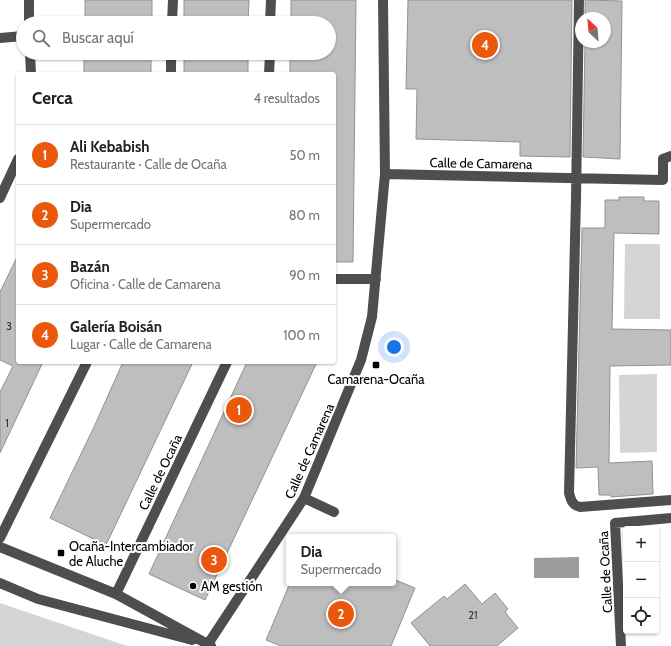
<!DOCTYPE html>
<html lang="es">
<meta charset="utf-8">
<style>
body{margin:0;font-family:Cabin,sans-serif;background:#f2f2f2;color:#202124}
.controls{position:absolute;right:12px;bottom:12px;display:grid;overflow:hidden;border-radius:4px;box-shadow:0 1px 3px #0004}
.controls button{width:36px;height:36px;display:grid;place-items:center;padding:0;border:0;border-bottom:1px solid #e0e0e0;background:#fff;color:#202124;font:20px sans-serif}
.compass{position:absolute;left:575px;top:12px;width:36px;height:36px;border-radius:50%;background:#fff;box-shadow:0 1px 3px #0004;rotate:334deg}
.you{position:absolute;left:394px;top:347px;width:14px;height:14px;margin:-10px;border:3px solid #fff;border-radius:50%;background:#1a73e8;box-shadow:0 0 0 6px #1a73e833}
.badge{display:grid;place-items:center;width:26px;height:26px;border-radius:50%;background:#ea580c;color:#fff;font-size:13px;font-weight:700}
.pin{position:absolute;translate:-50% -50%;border:2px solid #fff;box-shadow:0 1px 4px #0006}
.popup{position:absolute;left:286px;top:534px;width:110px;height:52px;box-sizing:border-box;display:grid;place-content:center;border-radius:4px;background:#fff;filter:drop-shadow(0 1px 3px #0005);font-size:13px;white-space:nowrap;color:#757577}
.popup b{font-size:15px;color:#202124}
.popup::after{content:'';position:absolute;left:50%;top:100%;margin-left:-8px;border:8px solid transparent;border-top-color:#fff}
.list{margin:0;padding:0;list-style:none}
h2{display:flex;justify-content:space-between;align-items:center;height:52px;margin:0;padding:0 16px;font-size:17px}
h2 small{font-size:13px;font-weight:400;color:#757577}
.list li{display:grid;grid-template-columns:26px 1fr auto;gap:12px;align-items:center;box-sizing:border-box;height:60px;padding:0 16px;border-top:1px solid #e0e0e0}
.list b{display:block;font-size:15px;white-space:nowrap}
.list p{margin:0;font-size:13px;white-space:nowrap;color:#757577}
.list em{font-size:13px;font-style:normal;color:#757577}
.icon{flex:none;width:22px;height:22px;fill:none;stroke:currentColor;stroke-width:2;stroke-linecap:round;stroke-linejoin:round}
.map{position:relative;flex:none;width:671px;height:646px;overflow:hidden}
.search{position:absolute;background:#fff;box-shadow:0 1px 3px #0004;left:16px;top:16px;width:320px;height:44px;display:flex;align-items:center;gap:10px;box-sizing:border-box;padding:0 14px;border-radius:22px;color:#757577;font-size:15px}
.panel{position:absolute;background:#fff;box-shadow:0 1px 3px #0004;left:16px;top:72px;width:320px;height:292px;border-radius:4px}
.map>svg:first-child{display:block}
.green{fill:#d5d5d5}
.water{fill:#9c9c9c}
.building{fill:#bebebe;stroke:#929292}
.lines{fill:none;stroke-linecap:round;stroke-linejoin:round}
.minor{stroke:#4e4e4e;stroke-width:10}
.poi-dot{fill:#000;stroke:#fff;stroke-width:1.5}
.labels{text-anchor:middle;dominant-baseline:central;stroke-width:4;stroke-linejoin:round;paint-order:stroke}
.number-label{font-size:11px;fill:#303030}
.street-label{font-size:13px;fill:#000;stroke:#fff}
.poi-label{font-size:13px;fill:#000;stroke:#fff;text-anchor:start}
</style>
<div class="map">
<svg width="671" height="646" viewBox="0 0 671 646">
<rect width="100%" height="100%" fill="#fff"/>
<path class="green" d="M625,244H660V319H624Z
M657,374V452L620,453L619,375Z
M0,603L127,646H0Z"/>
<path class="water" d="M579,557V578H534V558Z"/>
<path class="building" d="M85,0H152V23H85Z
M184,0H249L248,23H184Z
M291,0H356L353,262H334V74H290V53H329V23H291Z
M408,0H572L570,157L520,156V142L416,139L417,89H406Z
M585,0L622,1L620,159L583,157L585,42H605V18H585Z
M84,53H151V74H84Z
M184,53H248V74H184Z
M619,197H644V201H659V234L614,233L612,329L671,330V365L610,366L609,463L652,461L653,494L611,497V495H599L598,467L576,468L582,228H605V200H619Z
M18,255V362H43L0,453V392L13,366L0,360V292Z
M123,362H193L106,545L50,518L93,429Z
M247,362H317L205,600L149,574Z
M393,579L415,588L391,646H281L266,640L290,583H393Z
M465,584L482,604L495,593L508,609L505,612L518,628L497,646H430L411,623L444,596L447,599Z"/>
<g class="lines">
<path class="minor" d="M29,0V23
M579,0L576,198L569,493C571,500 572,505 580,507L671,500
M172,23L173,0
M270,23L271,0
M0,38L23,36
M30,53L31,74
M171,74V53
M269,74L270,53
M385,174L663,180V159L671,156
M0,198L18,159
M334,279H376
M304,498L334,512
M0,538L87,362
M0,547L116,594L211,646
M0,583L38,599L192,640
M116,594L227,362
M208,644L304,498L361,360L372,317L385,174L383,0
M621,646L615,523L671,518"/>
</g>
<g class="poi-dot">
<rect x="372" y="361" width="8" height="8" rx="2"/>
<rect x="57" y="549" width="8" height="8" rx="2"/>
<circle cx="193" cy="586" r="4"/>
</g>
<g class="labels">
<g class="number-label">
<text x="9" y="326">3</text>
<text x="7" y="423">1</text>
<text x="473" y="615">21</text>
</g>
<g class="street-label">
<text transform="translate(481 163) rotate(1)">Calle de Camarena</text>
<text transform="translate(309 451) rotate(-66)">Calle de Camarena</text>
<text transform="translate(160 472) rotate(-64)">Calle de Ocaña</text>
<text transform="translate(605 572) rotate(-93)">Calle de Ocaña</text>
</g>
<g class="poi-label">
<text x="376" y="379" text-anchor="middle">Camarena-Ocaña</text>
<text x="69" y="546">Ocaña-Intercambiador<tspan x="69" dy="15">de Aluche</tspan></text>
<text x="201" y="586">AM gestión</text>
</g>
</g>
</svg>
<div class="controls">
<button>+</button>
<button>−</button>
<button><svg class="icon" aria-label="locate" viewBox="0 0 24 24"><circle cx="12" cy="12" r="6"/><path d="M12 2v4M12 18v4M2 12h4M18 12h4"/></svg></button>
</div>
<svg class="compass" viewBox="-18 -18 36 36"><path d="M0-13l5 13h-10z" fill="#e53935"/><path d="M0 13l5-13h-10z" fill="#757577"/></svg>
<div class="you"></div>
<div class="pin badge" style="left:239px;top:410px">1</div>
<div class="pin badge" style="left:341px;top:614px">2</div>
<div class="popup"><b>Dia</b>Supermercado</div>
<div class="pin badge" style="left:214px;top:560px">3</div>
<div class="pin badge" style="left:485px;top:45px">4</div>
<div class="search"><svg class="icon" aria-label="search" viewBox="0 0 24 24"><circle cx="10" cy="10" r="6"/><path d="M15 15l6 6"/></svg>Buscar aquí</div>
<section class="panel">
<h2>Cerca<small>4 resultados</small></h2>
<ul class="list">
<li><span class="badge">1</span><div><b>Ali Kebabish</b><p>Restaurante · Calle de Ocaña</p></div><em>50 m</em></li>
<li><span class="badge">2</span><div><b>Dia</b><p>Supermercado</p></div><em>80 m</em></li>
<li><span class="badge">3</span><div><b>Bazán</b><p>Oficina · Calle de Camarena</p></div><em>90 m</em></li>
<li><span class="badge">4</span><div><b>Galería Boisán</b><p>Lugar · Calle de Camarena</p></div><em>100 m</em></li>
</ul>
</section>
</div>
